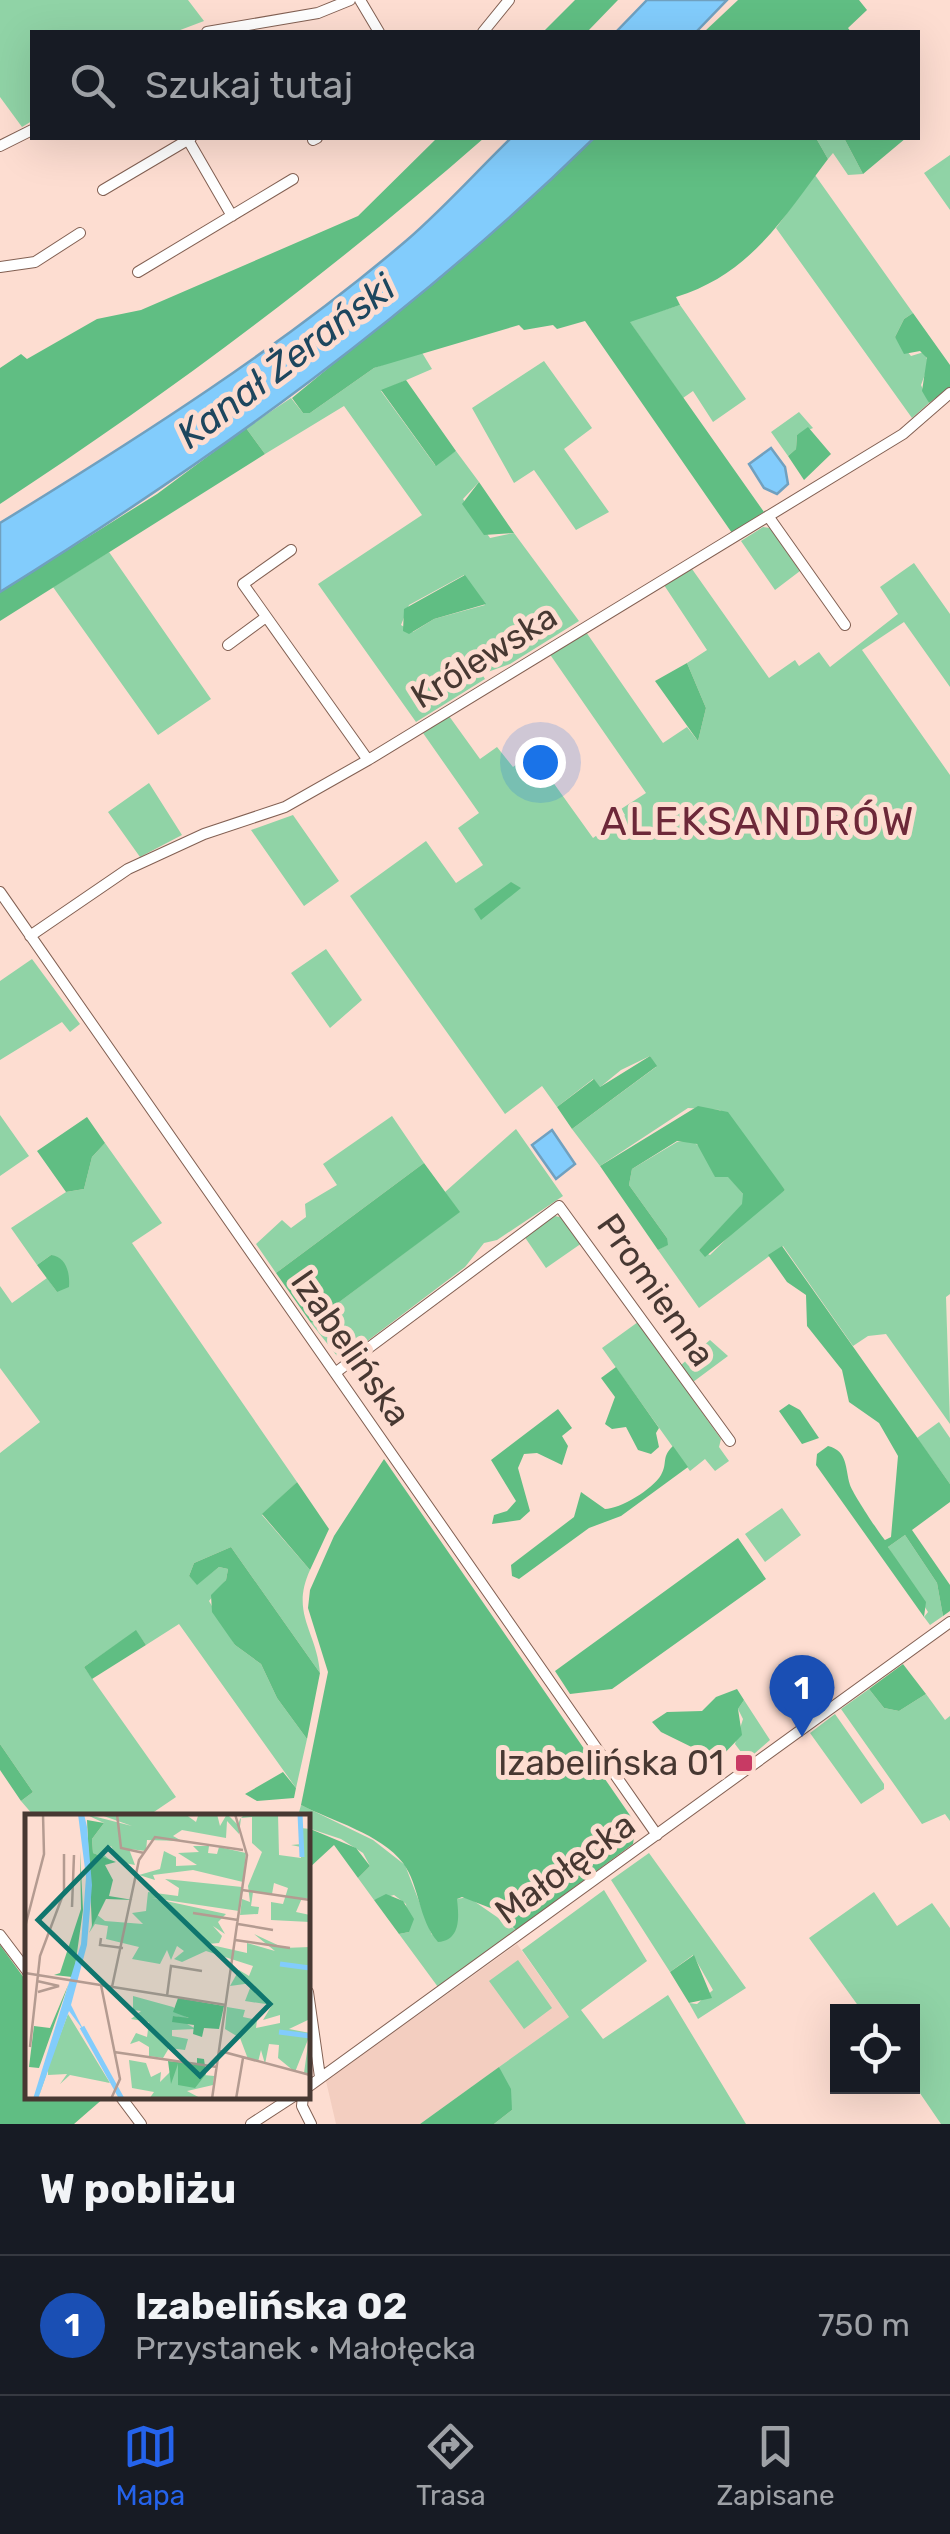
<!DOCTYPE html>
<html lang="pl">
<meta charset="utf-8">
<style>
body{margin:0;font-family:Rubik,sans-serif;background:#242831;color:#f1f3f6}
.controls{position:absolute;right:30px;bottom:30px;display:grid;overflow:hidden;border-radius:0px;box-shadow:0 10px 40px #0002}
.controls button{width:90px;height:90px;display:grid;place-items:center;padding:0;border:0;border-bottom:2px solid #363941;background:#171b24;color:#f1f3f6;font:50px sans-serif}
.you{position:absolute;left:540px;top:762px;width:35px;height:35px;margin:-25px;border:8px solid #fff;border-radius:50%;background:#1a73e8;box-shadow:0 0 0 15px #1a73e833}
.badge{display:grid;place-items:center;width:65px;height:65px;border-radius:50%;background:#2563eb;color:#fff;font-size:32px;font-weight:700}
.pin{position:absolute;translate:-50% -82px;filter:drop-shadow(0 2px 5px #0008)}
.pin::after{content:'';position:absolute;top:52px;width:35px;height:30px;background:inherit;clip-path:polygon(0 0,100% 0,50% 100%)}
.list{margin:0;padding:0;list-style:none}
h2{display:flex;justify-content:space-between;align-items:center;height:130px;margin:0;padding:0 40px;font-size:42px}
h2 small{font-size:32px;font-weight:400;color:#9ea1a6}
.list li{display:grid;grid-template-columns:65px 1fr auto;gap:30px;align-items:center;box-sizing:border-box;height:140px;padding:0 40px;border-top:2px solid #363941}
.list b{display:block;font-size:38px;white-space:nowrap}
.list p{margin:0;font-size:32px;white-space:nowrap;color:#9ea1a6}
.list em{font-size:32px;font-style:normal;color:#9ea1a6}
.icon{flex:none;width:55px;height:55px;fill:none;stroke:currentColor;stroke-width:2;stroke-linecap:round;stroke-linejoin:round}
.map{position:relative;flex:none;width:950px;height:2124px;overflow:hidden}
.search{position:absolute;background:#171b24;box-shadow:0 10px 40px #0002;left:30px;right:30px;top:30px;height:110px;display:flex;align-items:center;gap:25px;box-sizing:border-box;padding:0 35px;border-radius:0px;color:#9ea1a6;font-size:38px}
.sheet{height:270px;background:#171b24}
nav{display:flex;justify-content:space-around;align-items:center;box-sizing:border-box;height:140px;border-top:2px solid #363941;background:#171b24;font-size:28px;color:#9ea1a6}
nav a{display:grid;justify-items:center;gap:5px}
nav .on{color:#2563eb}
.map>svg:first-child{display:block}
.built{fill:#f3cec0}
.green{fill:#90d3a6;fill-rule:evenodd}
.forest{fill:#60be83}
.water{fill:#82ccfc;stroke:#70a0bf;stroke-width:2.5}
.lines{fill:none;stroke-linecap:round;stroke-linejoin:round}
.minor-casing{stroke:#826053;stroke-width:12}
.minor{stroke:#fff;stroke-width:10}
.poi-dot{fill:#c83a64;stroke:#fdddd1;stroke-width:4}
.labels{text-anchor:middle;dominant-baseline:central;stroke-width:10;stroke-linejoin:round;paint-order:stroke}
.street-label{font-size:35px;fill:#473832;stroke:#fdddd1}
.poi-label{font-size:35px;fill:#473832;stroke:#fdddd1;text-anchor:end}
.water-label{font-size:38px;font-style:italic;fill:#1d465e;stroke:#fdddd1}
.quarter-label{font-size:40px;letter-spacing:2.5px;fill:#6d2839;stroke:#fdddd1}
.inset-river{fill:none;stroke:#82ccfc;stroke-width:5}
.inset-road{fill:none;stroke:#b49b91;stroke-width:2.5}
.view{fill:#0f766e;fill-opacity:0.15;stroke:#0f766e;stroke-width:5}
.inset-edge{fill:none;stroke:#473832;stroke-width:5}
</style>
<div class="map">
<svg width="950" height="2124" viewBox="0 0 950 2124">
<rect width="100%" height="100%" fill="#fdddd1"/>
<path class="built" d="M517,1944L569,2017L420,2124H336L326,2081Z"/>
<path class="green" d="M0,0H188L204,21L175,32H32V121L22,127L0,97Z
M816,138H844L863,174L848,175L833,153L828,159Z
M950,155V210L924,173Z
M815,175L913,313L904,319L895,337L911,356L924,352L929,364L921,385L929,403L912,418L776,228Z
M680,305L746,399L713,422L693,391L683,398L629,321Z
M421,351L432,369L381,391L435,465L456,451L479,482L463,499L490,538L514,533L579,621L510,664L482,674L485,679L416,722L318,584L422,515L344,406L265,454L246,428L291,398L303,413H310L374,368ZM464,575L485,605L434,619L413,632L401,625L409,605Z
M544,361L592,428L564,449L609,512L576,530L534,470L514,483L472,408Z
M799,412L813,428L797,435L796,449L788,456L771,432Z
M763,527L770,528L800,571L775,590L741,541Z
M109,552L211,699L158,735L53,587Z
M914,563L950,614V687L904,622L862,650L950,775V1294L946,1297L950,1424L886,1334L868,1336L853,1346L783,1246L699,1308L658,1250L667,1245V1238L629,1185L632,1169L677,1142L691,1140L700,1147L715,1176H728L743,1194V1204L699,1250L710,1255L757,1209L785,1190L720,1110L688,1108L600,1166L572,1129L656,1067L650,1056L621,1070L599,1088L593,1079L557,1107L542,1086L505,1114L350,896L426,841L456,883L483,865L458,828L479,813L423,733L449,716L480,759L497,747L513,767L532,753L593,838L625,815L621,809L646,793L549,653L586,632L663,743L687,727L698,741L706,708L687,663L707,650L664,585L692,569L769,678L795,660L799,666L819,652L830,667L898,614L880,587Z
M149,783L182,835L140,857L108,812Z
M293,815L339,881L304,906L251,830Z
M326,949L362,1000L330,1028L291,973Z
M32,959L80,1024L70,1032L62,1022L0,1060V981Z
M0,1115L29,1156L0,1176Z
M392,1116L424,1163L276,1273L256,1244L282,1220L291,1228L306,1217L305,1204L337,1185L323,1164Z
M516,1129L563,1196L497,1240L484,1243L465,1267L341,1361L311,1323L459,1212L445,1192Z
M105,1143L162,1223L132,1243L297,1482L262,1515L310,1570C290,1614 317,1631 320,1673L231,1547L194,1563L189,1576L197,1584L219,1567L228,1569L226,1580L209,1601L235,1645L261,1664L277,1698L307,1739L296,1788L179,1624L146,1645L136,1631L84,1667L176,1797L148,1816H34L21,1801L33,1792L0,1744V1453L40,1422L0,1368V1286L12,1303L47,1278L57,1292L51,1255L37,1265L11,1228L66,1192L84,1189L92,1157Z
M555,1216L564,1218L582,1243L546,1268L524,1236Z
M638,1322L721,1439L719,1447L729,1461L715,1471L705,1459L690,1471L602,1348Z
M710,1340L728,1356L693,1382L681,1365Z
M939,1422L950,1438V1484L917,1438Z
M782,1508L801,1535L765,1562L745,1534Z
M905,1535L937,1583L943,1616L930,1625L924,1617L928,1612L888,1547Z
M869,1689L884,1708L899,1711L926,1694L945,1720L950,1716V1821L945,1814L922,1824L841,1709Z
M744,1700L770,1740L747,1760L735,1744L743,1719L738,1709Z
M835,1714L884,1784V1789L861,1804L810,1733Z
M301,1805L373,1840L405,1865L432,1935L457,1899L468,1897L516,1930L438,1987L399,1934L409,1932L406,1904L394,1895L374,1900L358,1878L370,1866L363,1853L341,1839L308,1828V1816H298Z
M649,1853L746,1988L698,2019L689,2003L697,2004L713,1990L693,1955L670,1972L611,1880Z
M604,1890L647,1961L581,2010L603,2039L668,1995L746,2124H494L512,2110L499,2067L569,2017L522,1950Z
M874,1892L897,1926L932,1903L950,1928V2124H941L913,2083L912,2012L862,2011L809,1938Z
M518,1960L552,2008L524,2029L489,1981Z"/>
<path class="forest" d="M575,0H618L587,32H543Z
M738,0H859L867,10L848,28L851,32H704Z
M437,138H484C331,272 170,393 0,504V368L21,354L27,359L97,319L141,310L358,216Z
M594,138H816L828,159C783,218 751,274 676,297L680,305L630,322L764,512L732,533L585,321L557,329L553,325L524,330L519,325L374,368L310,413H303L292,398L452,266Z
M844,138H906L863,174Z
M913,313L950,365V387L929,403L922,391L927,358L920,351L904,354L895,337L904,319Z
M406,380L456,451L436,466L381,390Z
M808,427L831,454L804,480L788,456L796,449L797,435Z
M246,428L265,454L0,621V592L157,494Z
M479,482L514,533L484,535L462,504Z
M465,575L486,604L434,619L409,634L403,631L404,609Z
M687,663L706,708L698,741L655,681Z
M511,882L521,888L481,920L474,909Z
M650,1056L657,1066L572,1129L557,1107L594,1079L600,1087Z
M698,1106L728,1112L785,1190L705,1257L699,1250L742,1204L743,1194L728,1177H715L697,1144L677,1141L632,1169L629,1185L667,1238L668,1245L658,1250L600,1166Z
M87,1117L105,1143L92,1157L84,1189L66,1192L37,1151Z
M424,1163L460,1212L311,1323L276,1273Z
M782,1246L950,1484V1502L912,1530L950,1585V1611L943,1616L937,1583L905,1535L888,1547L926,1602L924,1617L816,1465L817,1454L828,1446C848,1451 845,1468 850,1485C852,1492 880,1535 885,1540L891,1537L898,1456L879,1423L849,1402L842,1370L807,1326L806,1295L787,1282L768,1255Z
M51,1255C67,1257 70,1274 69,1287L57,1292L37,1265Z
M616,1367L659,1428L656,1433L659,1447L651,1454L638,1450L626,1427L612,1429L605,1424L615,1397L601,1378Z
M789,1404L800,1410L819,1438L802,1444L779,1411Z
M558,1409L572,1428L562,1436L568,1446L562,1465L537,1453L524,1454L518,1468L530,1511L520,1520L492,1524L494,1515L507,1511L516,1501L491,1460Z
M673,1446L688,1467L621,1516L589,1528L519,1579L512,1576L511,1565L574,1517L581,1492L605,1509C620,1509 653,1489 661,1475C668,1463 661,1457 673,1446Z
M384,1459L636,1824L633,1844L516,1930L493,1909L462,1897L457,1899C459,1917 461,1940 438,1942C418,1919 420,1886 403,1863C381,1834 332,1821 301,1805L328,1672L308,1608L310,1590L334,1536Z
M297,1482L329,1529L310,1570L262,1514Z
M738,1538L766,1579L612,1689L570,1694L555,1671Z
M231,1547L320,1673L307,1739L277,1698L261,1664L235,1645L212,1612L211,1595L226,1580L228,1569L219,1567L197,1585L189,1576L194,1563Z
M136,1630L146,1645L92,1679L84,1667Z
M903,1664L926,1694L899,1711L884,1708L869,1689Z
M737,1689L744,1700L738,1709L742,1735L718,1760L661,1732L652,1722L667,1712L702,1711L716,1697Z
M0,1744L33,1792L21,1801L0,1770Z
M283,1772L296,1788L294,1798L257,1801L245,1794Z
M308,1828L356,1848L370,1866L358,1878L334,1845L308,1869Z
M386,1894L403,1901L414,1919L409,1932L399,1934L374,1900Z
M0,1945L27,1982L28,2096L105,2097L74,2124H0Z
M694,1955L712,1998L689,2003L670,1972Z
M499,2067L511,2089L512,2110L494,2124H420Z"/>
<path class="water" d="M647,0H727L696,32H616Z
M511,138H594C415,314 212,460 0,592V523C140,437 283,346 407,240C444,208 477,171 511,138Z
M771,448L785,467L788,484L777,494L764,488L749,464Z
M552,1130L575,1164L556,1179L532,1145Z"/>
<g class="lines">
<g class="minor-casing">
<path id="minor" d="M360,0L379,32
M207,32L318,13L350,0
M483,32L509,0
M187,138L232,216
M313,140L317,138
M0,146L32,130
M103,190L191,138
M0,267L35,262L80,233
M138,272L293,179
M768,516L845,625
M291,550L243,584L368,760
M228,645L266,617
M0,892L657,1835
M30,936L128,869L204,834L285,807L368,760L903,434L950,393
M335,1373L559,1206L730,1441
M0,1935L28,1972
M308,1992L320,2077
M308,2087L950,1622
M120,2096L141,2124
M303,2096L302,2106L311,2124
M251,2124L294,2096"/>
</g>
<use href="#minor" class="minor"/>
</g>
<rect class="poi-dot" x="734" y="1753" width="20" height="20" rx="5"/>
<g class="labels">
<g class="street-label">
<text transform="translate(484 656) rotate(-32)">Królewska</text>
<text transform="translate(656 1290) rotate(55)">Promienna</text>
<text transform="translate(351 1348) rotate(55)">Izabelińska</text>
<text transform="translate(565 1868) rotate(-36)">Małołęcka</text>
</g>
<g class="poi-label">
<text x="724" y="1763">Izabelińska 01</text>
</g>
<g class="water-label">
<text transform="translate(286 361) rotate(-37)">Kanał Żerański</text>
</g>
<g class="quarter-label">
<text x="758" y="821">ALEKSANDRÓW</text>
</g>
</g>
<g transform="translate(25 1814)">
<rect width="285" height="285" fill="#fdddd1"/>
<path d="M60,0L107,12L73,0H160L171,8L173,2L192,0L195,12L202,0L213,11L215,5L220,0H253L254,41L276,44V33L266,31L277,30L276,14L285,15V85L277,84L271,98L285,101V108L246,106V88L258,90L263,74L249,69L247,80L228,78L226,92L234,93L233,100L215,101L217,85L225,88L223,72L237,38L227,29V3L216,4L214,20L202,7L201,24L157,16L148,22L157,27L122,26L121,37L104,35L110,51L94,48L86,32L78,40L85,46L68,39L67,25L79,9ZM168,32H184L183,39L192,40L194,33L221,39L218,68L168,56L128,61L130,66L114,61L135,55L139,37L151,43V52L172,51L153,39L174,38ZM140,65L217,73L214,97L127,84L201,100L193,108L200,120L188,112L197,122L194,129L182,130L222,139V129L250,137L229,120L259,134L285,133V205L264,215L285,219V260L279,259L284,223L270,258L253,244L254,231L244,230L240,250L236,236L233,248L223,245L215,224L200,215L202,193L220,196L218,203L232,206L231,214L255,209V201L238,206L247,191L220,187L227,169L205,172L214,156L224,162L228,152L181,137L157,148L149,145L159,137L152,132L146,146L142,136L135,150L107,145L114,133L81,125L83,112L70,110L64,119L71,100L80,107L118,110L107,99L121,97L123,78L153,82L154,74ZM108,182L148,193L164,205L148,202L171,215L147,216V222L163,225L160,236L144,234L138,244L124,242V233L114,227L105,230L111,219L122,223L124,208L106,205L116,197L108,196ZM43,200L85,269L45,261L35,270L42,260L23,261V256L14,282L20,261ZM104,246L121,249L126,263L136,258L135,268L155,248L153,271L169,270L179,261L189,262L188,271L162,277L177,285H124L129,278L107,274Z" fill="#90d3a6"/>
<path d="M62,6L79,9L67,25L68,39L91,48L80,51L88,66L84,82L108,86L81,85L67,113ZM55,37L58,96L50,153L47,163L29,161L35,159L56,95ZM44,169L14,254L4,253L9,212L25,214ZM153,184L199,192L194,215L179,214L177,223L168,220L169,211L147,208L148,202L164,204L148,198ZM172,244L179,245L181,260L170,274L153,271V250L146,270L143,247L172,250Z" fill="#60be83"/>
<path d="M53,0H59L62,13L67,71L62,131L46,191L59,217L44,197L13,285H8L56,130L61,63Z" fill="#82ccfc"/>
<path class="inset-river" d="M275,0L277,43M255,150L285,154M57,213L97,285M254,218L285,222"/>
<path class="inset-road" d="M92,0L96,34L119,39M217,76L285,86M47,93L49,41M168,99L213,106M213,110L248,116M0,113L19,40L18,0M76,124L75,131L98,134M210,126L265,134M0,159L201,191M12,167L34,172L13,178M76,171L95,265L86,285M87,173L114,46L130,23L218,36M142,182L146,152L177,157M5,233L15,142L39,78V40M195,237L285,261M89,238L192,253M187,285L222,41L210,0M211,285L218,244"/>
<path class="view" d="M83,34L245,190L175,262L13,106Z"/>
<rect width="285" height="285" class="inset-edge"/>
</g>
</svg>
<div class="controls">
<button><svg class="icon" aria-label="locate" viewBox="0 0 24 24"><circle cx="12" cy="12" r="6"/><path d="M12 2v4M12 18v4M2 12h4M18 12h4"/></svg></button>
</div>
<div class="you"></div>
<div class="pin badge" style="left:802px;top:1737px;background:#1a4fb4">1</div>
<div class="search"><svg class="icon" aria-label="search" viewBox="0 0 24 24"><circle cx="10" cy="10" r="6"/><path d="M15 15l6 6"/></svg>Szukaj tutaj</div>
</div>
<section class="sheet">
<h2>W pobliżu<small></small></h2>
<ul class="list">
<li><span class="badge" style="background:#1a4fb4">1</span><div><b>Izabelińska 02</b><p>Przystanek · Małołęcka</p></div><em>750 m</em></li>
</ul>
</section>
<nav>
<a class="on"><svg class="icon" aria-label="map" viewBox="0 0 24 24"><path d="M3 6l6-2 6 2 6-2v14l-6 2-6-2-6 2zM9 4v14M15 6v14"/></svg>Mapa</a>
<a><svg class="icon" aria-label="directions" viewBox="0 0 24 24"><path d="M12 3l9 9-9 9-9-9zM9 14v-3h6M13 9l2 2-2 2"/></svg>Trasa</a>
<a><svg class="icon" aria-label="saved" viewBox="0 0 24 24"><path d="M7 4h10v16l-5-4-5 4z"/></svg>Zapisane</a>
</nav>
